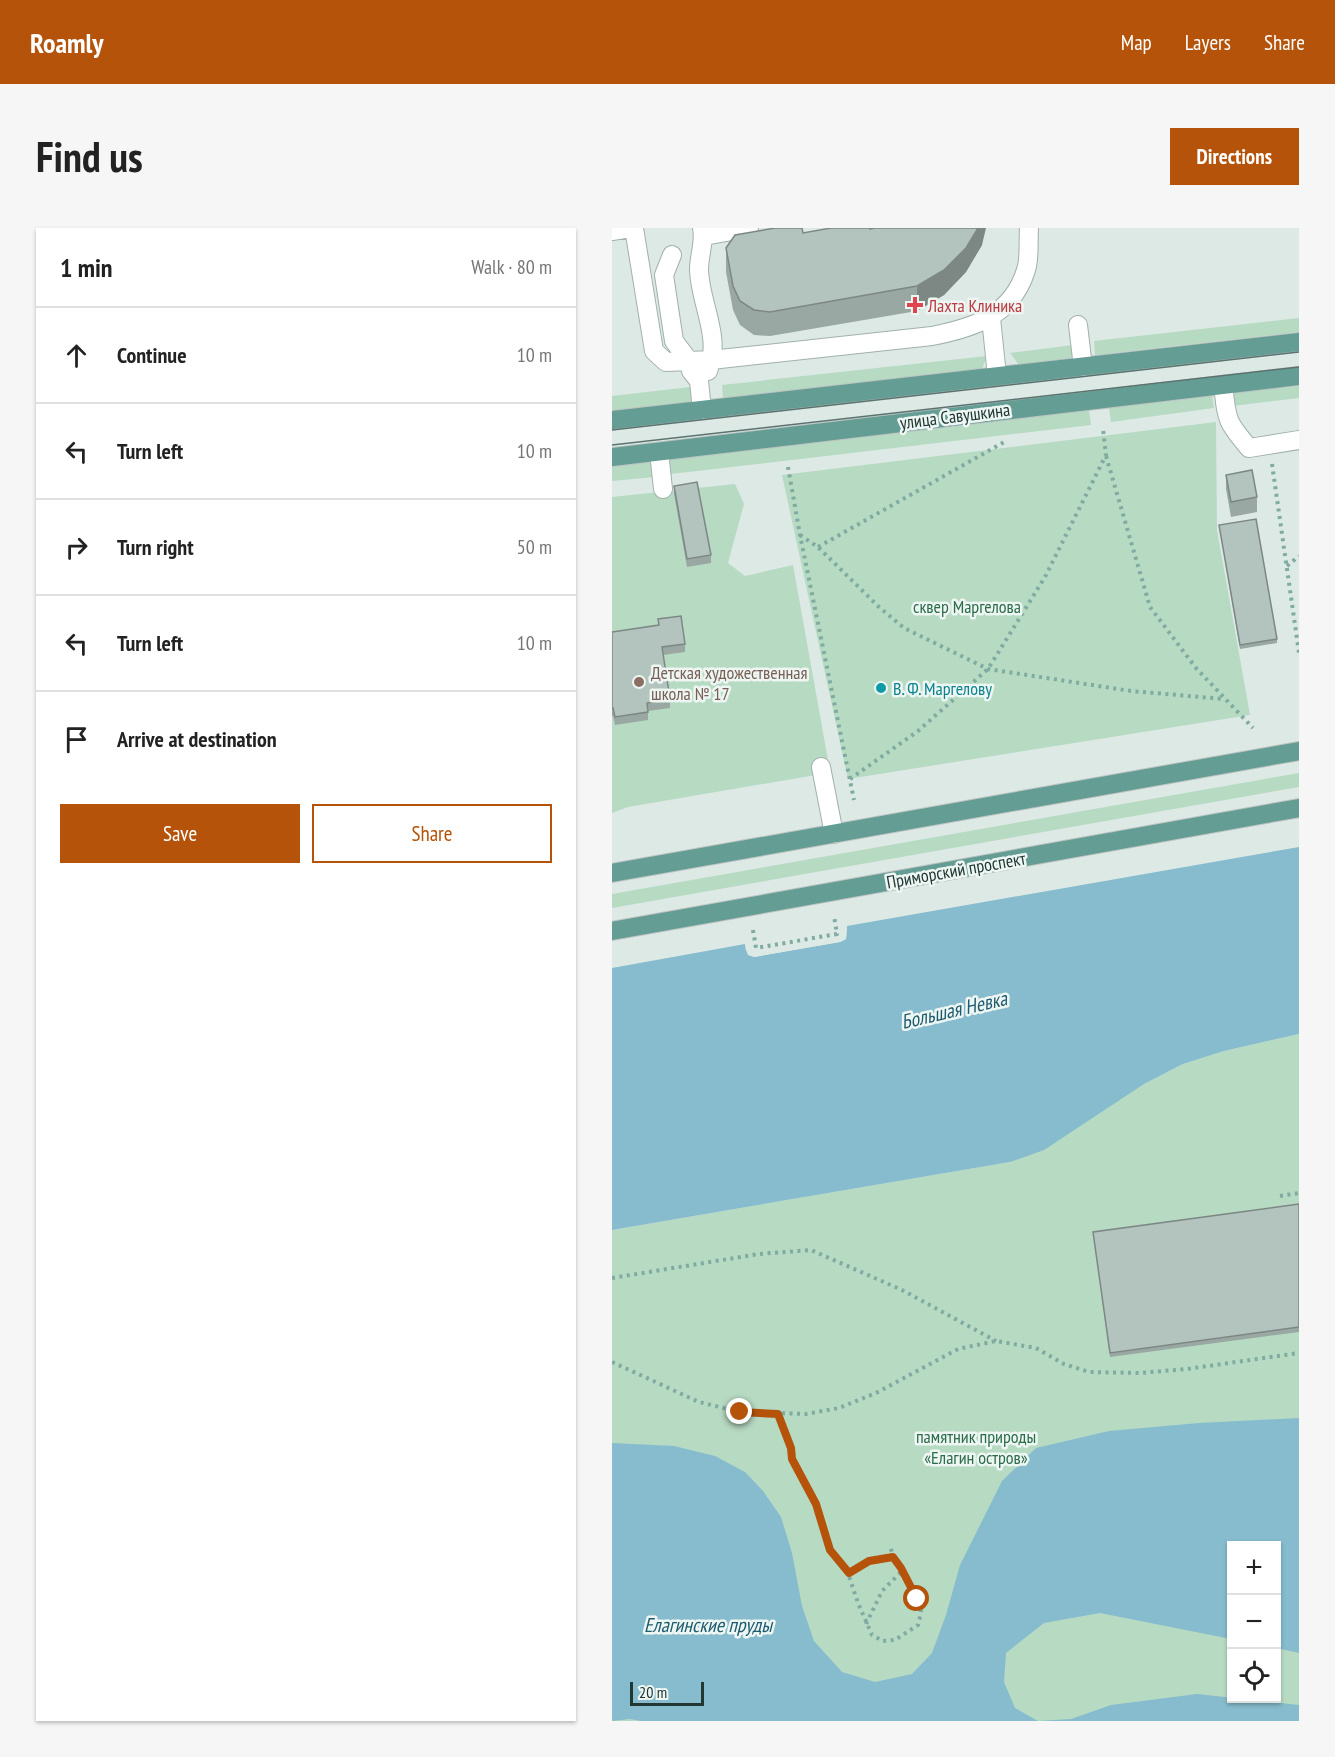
<!DOCTYPE html>
<meta charset="utf-8">
<style>
body{margin:0;font-family:"PT Sans Narrow",sans-serif;background:#f6f6f6;color:#222}
.controls{position:absolute;right:18px;bottom:18px;display:grid;overflow:hidden;border-radius:0px;box-shadow:0 2px 4px #0004}
.controls button{width:54px;height:54px;display:grid;place-items:center;padding:0;border:0;border-bottom:2px solid #e0e0e0;background:#fff;color:#222;font:30px sans-serif}
.scale{position:absolute;left:18px;bottom:15px;width:74px;box-sizing:border-box;padding-left:6px;border:3px solid #203733;border-top:0;font-size:16px;line-height:21px;white-space:nowrap;color:#203733;-webkit-text-stroke:4px #edf6f2;paint-order:stroke}
.stop{position:absolute;width:18px;height:18px;margin:-14px;border:4px solid #b45309;border-radius:50%;background:#fff}
.stop.end{background:#b45309;border-color:#fff;box-shadow:0 2px 6px #0008}
.list{margin:0;padding:0;list-style:none}
h2{display:flex;justify-content:space-between;align-items:center;height:78px;margin:0;padding:0 24px;font-size:26px}
h2 small{font-size:20px;font-weight:400;color:#767676}
.list li{display:grid;grid-template-columns:39px 1fr auto;gap:18px;align-items:center;box-sizing:border-box;height:96px;padding:0 24px;border-top:2px solid #e0e0e0}
.list b{display:block;font-size:22px;white-space:nowrap}
.list em{font-size:20px;font-style:normal;color:#767676}
.actions{display:flex;gap:12px;padding:18px 24px}
.actions a{flex:1;padding:14px 0;border:2px solid #b45309;border-radius:0px;text-align:center;font-size:21px;color:#b45309}
.actions .main{background:#b45309;color:#fff}
.icon{flex:none;width:33px;height:33px;fill:none;stroke:currentColor;stroke-width:2;stroke-linecap:round;stroke-linejoin:round}
.map{position:relative;flex:none;width:687px;height:1493px;overflow:hidden;border-radius:0px}
header{display:flex;align-items:center;gap:36px;box-sizing:border-box;height:84px;padding:0 30px;background:#b45309;color:#fff}
header strong{font-size:28px}
nav{display:flex;gap:33px;margin-inline-start:auto;font-size:21px}
.intro{display:flex;align-items:center;justify-content:space-between;box-sizing:border-box;height:144px;padding:0 36px}
h1{margin:0;font-size:42px}
.button{padding:15px 27px;border-radius:0px;background:#b45309;color:#fff;font-size:21px;font-weight:700}
main{display:flex;gap:36px;padding:0 36px}
aside{flex:1;background:#fff;border-radius:0px;box-shadow:0 2px 4px #0004}
.map>svg:first-child{display:block}
.green{fill:#b7dac3;fill-rule:evenodd}
.water{fill:#86bccd}
.pier{fill:#dde9e5}
.lines{fill:none;stroke-linecap:round;stroke-linejoin:round}
.minor-casing{stroke:#a1b0ac;stroke-width:20}
.major-casing{stroke:#bcc3c2;stroke-width:20}
.path{stroke:#7faba1;stroke-width:4;stroke-dasharray:3 4.5;stroke-linecap:butt}
.minor{stroke:#fff;stroke-width:18}
.major{stroke:#639d93;stroke-width:18}
.tram{stroke:#5a736f;stroke-width:1.5}
.wall{fill:#9aa8a3}
.shaded-wall{fill:#7d8885}
.building{fill:#b3c3be;stroke:#7d8885;stroke-width:1.5}
.route{stroke:#b45309;stroke-width:8}
.health-dot{fill:#e0444e;stroke:#edf6f2;stroke-width:2}
.education-dot{fill:#8d6e63;stroke:#edf6f2;stroke-width:2}
.culture-dot{fill:#0f9aa8;stroke:#edf6f2;stroke-width:2}
.labels{text-anchor:middle;dominant-baseline:central;stroke-width:5;stroke-linejoin:round;paint-order:stroke}
.health-label{font-size:18px;fill:#be3a42;stroke:#edf6f2;text-anchor:start}
.street-label{font-size:18px;fill:#203733;stroke:#edf6f2}
.park-label{font-size:18px;fill:#2c6c4b;stroke:#edf6f2}
.education-label{font-size:18px;fill:#785e54;stroke:#edf6f2;text-anchor:start}
.culture-label{font-size:18px;fill:#0d838f;stroke:#edf6f2;text-anchor:start}
.water-label{font-size:20px;font-style:italic;fill:#1d5b70;stroke:#edf6f2}
</style>
<header>
<strong>Roamly</strong>
<nav><a>Map</a><a>Layers</a><a>Share</a></nav>
</header>
<div class="intro"><h1>Find us</h1><a class="button">Directions</a></div>
<main>
<aside>
<h2>1 min<small>Walk · 80 m</small></h2>
<ul class="list">
<li><svg class="icon" aria-label="ahead" viewBox="0 0 24 24"><path d="M12 20V5M6 11l6-6 6 6"/></svg><div><b>Continue</b></div><em>10 m</em></li>
<li><svg class="icon" aria-label="left" viewBox="0 0 24 24"><path d="M17 20v-9H6M10 6l-5 5 5 5"/></svg><div><b>Turn left</b></div><em>10 m</em></li>
<li><svg class="icon" aria-label="right" viewBox="0 0 24 24"><path d="M7 20v-9h11M14 6l5 5-5 5"/></svg><div><b>Turn right</b></div><em>50 m</em></li>
<li><svg class="icon" aria-label="left" viewBox="0 0 24 24"><path d="M17 20v-9H6M10 6l-5 5 5 5"/></svg><div><b>Turn left</b></div><em>10 m</em></li>
<li><svg class="icon" aria-label="arrive" viewBox="0 0 24 24"><path d="M6 21V4h12l-3 4 3 4H6"/></svg><div><b>Arrive at destination</b></div></li>
</ul>
<div class="actions"><a class="main">Save</a><a>Share</a></div>
</aside>
<div class="map">
<svg width="687" height="1493" viewBox="0 0 687 1493">
<rect width="100%" height="100%" fill="#dde9e5"/>
<path class="green" d="M687,90V104L483,127L482,113Z
M461,117L463,129L407,137L398,125Z
M375,128L370,141L111,171L110,157Z
M687,158V170L620,178L619,165Z
M78,159L80,175L0,184V168Z
M600,167L602,180L499,194L497,180Z
M477,182L479,197L59,246L57,230Z
M604,194L605,302L638,487L236,551L170,247Z
M41,234L42,249L0,253V238Z
M123,256L132,276L116,335L133,348L181,337L216,532L210,546L16,579L0,585V269Z
M687,545V559L0,680V666Z
M687,806V1493H0V1002L398,934L532,856L571,836L612,823ZM620,1318H664V1470H620Z"/>
<path class="water" d="M687,619V806L612,823L571,836L532,856L432,922L398,934L0,1002V740L133,716L134,722L142,729L228,714L234,711L235,698Z
M687,1190V1425L665,1420L664,1318H620L619,1411L488,1385L432,1395L394,1425L392,1454L403,1480L426,1493L459,1491L499,1477L585,1466L687,1477V1493H29L18,1491L0,1493V1215L62,1218L103,1228L133,1244L151,1263L169,1289L180,1325L190,1378L202,1413L230,1444L263,1454L300,1446L320,1425L334,1387L348,1337L390,1253L424,1220L497,1203L587,1195Z"/>
<path class="pier" d="M235,698L234,711L228,714L142,729L136,727L134,722L133,716L136,715L139,725L142,726L227,711L231,709L232,699Z"/>
<g class="lines">
<g class="minor-casing">
<path id="minor" d="M22,0L42,123L54,134L99,132L320,108C361,100 400,88 414,42C418,30 416,13 417,0
M90,0C93,14 87,27 87,42C88,76 110,109 96,143
M0,3L19,0
M92,8L137,0
M60,27L52,47L62,113L77,133L79,143L87,153L90,182
M379,90L385,148
M466,97L471,139
M611,157C615,192 614,193 637,220L687,212
M47,224L51,261
M209,539L222,606"/>
</g>
<g class="major-casing">
<path id="major" d="M0,192L687,114
M0,229L687,148
M0,645L687,523
M0,703L687,580"/>
</g>
<path class="path" d="M494,228L538,379L584,440L641,500
M660,236L687,425
M176,239L188,307L242,572
M188,307L206,319L267,379L292,400L376,441L519,463L612,471
M206,319L394,213
M675,338L687,328
M238,551L306,503L376,441L433,349L494,227L491,201
M141,702L144,720L225,706L222,688
M668,968L687,965
M0,1050L147,1026L199,1022L290,1062L384,1113
M0,1134L87,1174L128,1184L194,1186L227,1180L264,1165L346,1121L384,1113L424,1120L452,1136L477,1144L528,1145L575,1141L687,1125
M166,1186L179,1220L180,1231L204,1276L218,1322L236,1345L246,1375L260,1407L271,1413L283,1412L306,1397C307,1392 309,1387 309,1383C307,1364 283,1338 278,1318
M236,1345L257,1333L281,1329
M254,1396L270,1363L290,1343"/>
<use href="#minor" class="minor"/>
<use href="#major" class="major"/>
<path class="tram" d="M0,202L687,124
M0,217L687,139"/>
</g>
<path class="wall" d="M258,1L370,17L354,44L332,67L305,83L158,108L142,107L128,97L121,82L114,44V20L191,5Z
M614,247L645,269V284L619,289L614,261Z
M62,258L99,327V335L75,339L62,266Z
M607,297L665,411V415L628,421Z
M46,391L73,416V424L51,427L58,471V480L36,483V492L3,497L1,488H0V404L46,397Z
M687,976V1104L498,1129L481,1004Z"/>
<path class="shaded-wall" d="M366,0H374L370,17L354,44L332,67L305,83V58Z"/>
<path class="building" d="M163,0H190L191,5L219,0H258V1L263,0H366L354,20L332,42L305,58L158,84L142,82L128,73L121,58L114,20L123,7Z
M640,242L645,269L619,274L614,247Z
M85,254L99,327L75,331L62,258Z
M644,291L665,411L628,417L607,297Z
M69,388L73,416L50,419L58,471L35,475L36,484L3,489L1,480H0V404L47,397L46,391Z
M687,976V1099L498,1125L481,1004Z"/>
<g class="lines">
<path class="route" d="M128,1184L166,1186L179,1220L180,1231L204,1276L218,1322L237,1345L257,1333L281,1329L289,1340L305,1371"/>
</g>
<path class="health-dot" d="M300 68h6v6h6v6h-6v6h-6v-6h-6v-6h6z"/>
<circle class="education-dot" cx="27" cy="454" r="6"/>
<circle class="culture-dot" cx="269" cy="460" r="6"/>
<g class="labels">
<g class="health-label">
<text x="316" y="77">Лахта Клиника</text>
</g>
<g class="street-label">
<text transform="translate(343 188) rotate(-7)">улица Савушкина</text>
<text transform="translate(344 642) rotate(-10)">Приморский проспект</text>
</g>
<g class="park-label">
<text x="355" y="378">сквер Маргелова</text>
<text x="364" y="1208">памятник природы<tspan x="364" dy="21">«Елагин остров»</tspan></text>
</g>
<g class="education-label">
<text x="39" y="444">Детская художественная<tspan x="39" dy="21">школа № 17</tspan></text>
</g>
<g class="culture-label">
<text x="281" y="460">В. Ф. Маргелову</text>
</g>
<g class="water-label">
<text transform="translate(342 782) rotate(-13)">Большая Невка</text>
<text x="96" y="1397">Елагинские пруды</text>
</g>
</g>
</svg>
<div class="controls">
<button>+</button>
<button>−</button>
<button><svg class="icon" aria-label="locate" viewBox="0 0 24 24"><circle cx="12" cy="12" r="6"/><path d="M12 2v4M12 18v4M2 12h4M18 12h4"/></svg></button>
</div>
<div class="scale">20 m</div>
<div class="stop" style="left:305px;top:1371px"></div>
<div class="stop end" style="left:128px;top:1184px"></div>
</div>
</main>
